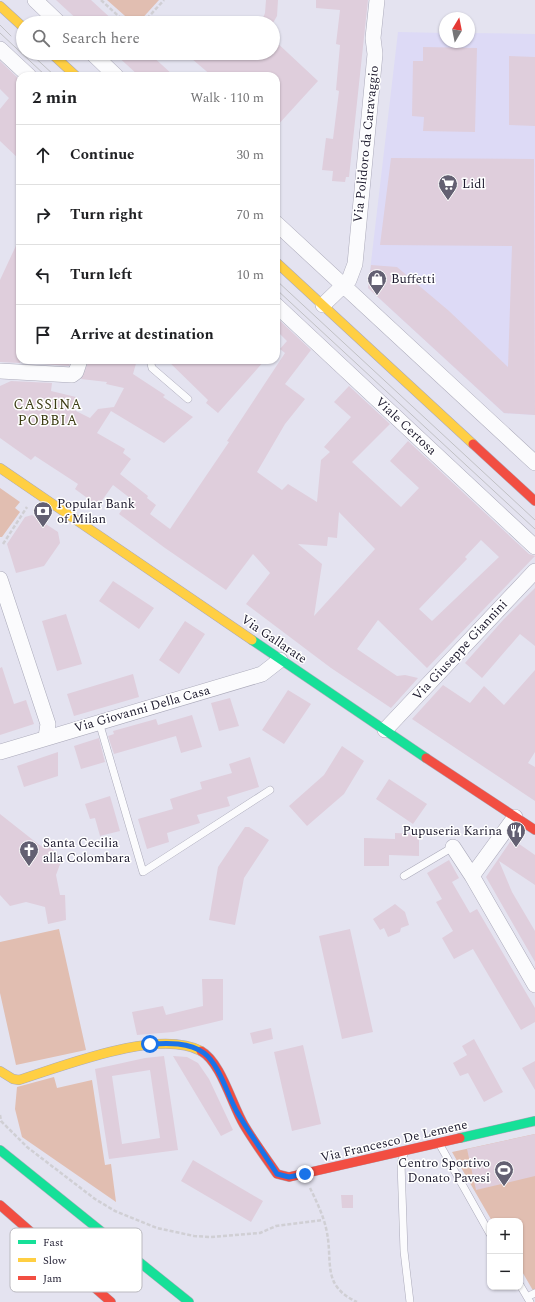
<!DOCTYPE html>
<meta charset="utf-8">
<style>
body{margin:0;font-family:Spectral,serif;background:#f2f2f2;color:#202124}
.controls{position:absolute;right:12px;bottom:12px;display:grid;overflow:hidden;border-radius:8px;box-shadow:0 1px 3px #0004}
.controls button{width:36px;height:36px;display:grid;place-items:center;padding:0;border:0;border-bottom:1px solid #e0e0e0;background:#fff;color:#202124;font:20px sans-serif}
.compass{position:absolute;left:439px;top:12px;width:36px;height:36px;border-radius:50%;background:#fff;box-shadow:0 1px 3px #0004;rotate:10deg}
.stop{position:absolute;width:12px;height:12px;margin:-9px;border:3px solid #1a73e8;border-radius:50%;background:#fff}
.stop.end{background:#1a73e8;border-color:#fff;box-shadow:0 1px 4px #0008}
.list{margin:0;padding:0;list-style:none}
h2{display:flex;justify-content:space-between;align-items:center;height:52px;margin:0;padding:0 16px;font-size:17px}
h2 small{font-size:13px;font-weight:400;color:#757577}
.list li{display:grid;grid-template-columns:26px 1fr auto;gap:12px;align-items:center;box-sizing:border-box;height:60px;padding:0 16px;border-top:1px solid #e0e0e0}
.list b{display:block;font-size:15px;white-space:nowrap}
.list em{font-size:13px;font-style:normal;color:#757577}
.icon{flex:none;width:22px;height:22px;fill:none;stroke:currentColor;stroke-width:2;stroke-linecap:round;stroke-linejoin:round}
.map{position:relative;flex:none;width:535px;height:1302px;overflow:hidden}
.search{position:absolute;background:#fff;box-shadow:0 1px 3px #0004;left:16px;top:16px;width:264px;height:44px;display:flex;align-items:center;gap:10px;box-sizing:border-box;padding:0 14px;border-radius:22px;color:#757577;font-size:15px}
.panel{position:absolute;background:#fff;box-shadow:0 1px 3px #0004;left:16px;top:72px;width:264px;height:292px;border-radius:12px}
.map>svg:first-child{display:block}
.built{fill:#dddaf6}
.green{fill:#e1beb1}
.building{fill:#dfcedc;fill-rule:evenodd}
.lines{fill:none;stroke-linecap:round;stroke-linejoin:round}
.lane-casing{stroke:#abaaba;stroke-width:8}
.street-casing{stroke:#abaaba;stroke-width:16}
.fast-casing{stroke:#abaaba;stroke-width:10}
.slow-casing{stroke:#abaaba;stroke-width:10}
.jam-casing{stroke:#abaaba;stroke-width:10}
.path{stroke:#d0cfd4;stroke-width:2.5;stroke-dasharray:4 2;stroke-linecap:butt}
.lane{stroke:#fbfbfd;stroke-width:7}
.street{stroke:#fbfbfd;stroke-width:15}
.fast{stroke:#16e098;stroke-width:9}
.slow{stroke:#ffcf43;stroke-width:9}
.jam{stroke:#f24e42;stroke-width:9}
.tram{stroke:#c1c1c5;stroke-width:1}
.route{stroke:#1a73e8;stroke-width:5}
.labels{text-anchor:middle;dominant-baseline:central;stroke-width:3;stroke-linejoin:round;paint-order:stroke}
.street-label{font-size:13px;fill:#1d1a2e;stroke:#fff}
.poi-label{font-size:13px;fill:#1d1a2e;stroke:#fff;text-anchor:start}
.neighbourhood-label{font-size:14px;letter-spacing:1px;fill:#3c3c13;stroke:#fff}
.key{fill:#fff;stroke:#bbbac0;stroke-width:1}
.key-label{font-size:11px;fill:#1d1a2e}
</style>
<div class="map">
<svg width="535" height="1302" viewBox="0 0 535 1302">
<rect width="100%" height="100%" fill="#e4e3f0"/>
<path class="built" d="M398,32L445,33V42H469V33L535,34V415L504,413L368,288Z"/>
<path class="green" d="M107,0H159L138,23H133Z
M0,488L20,502L15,508L20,512L2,537H0Z
M59,929L86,1050L16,1065L0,993V942Z
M54,1077L57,1088L92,1080L105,1165L111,1164L116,1202L22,1137L15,1109L17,1087Z
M535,1134V1294L520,1268V1221H492L452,1152Z"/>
<path class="building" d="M56,0H91L116,23H81Z
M266,0H278L277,16L273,23H261L265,13Z
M316,0H368L349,177H346L345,182L332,181L333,171L322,170L326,138L333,139L339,91L336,90L340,45L336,44L340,10L316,8Z
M273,39L318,81L276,127V76H212L185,53H273Z
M423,47L477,48L475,132L423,131L424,117L412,116L413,61H423Z
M114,53H149L174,76H139Z
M509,56L535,57V126L509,125Z
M0,61L20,80V160L0,141V109L9,98L0,89Z
M391,158L534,159L535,415L504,413L368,288L371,265L397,267L449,311L508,367L512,246L380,245Z
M20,237V363L0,362V280Z
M276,317L311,350L285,384L305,399L285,424L257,472L282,490L288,484L317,502L321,460L330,452L324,447L351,417L334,402L349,386L390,424L352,462L401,507L419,488L390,461L408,441L529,554L535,556L427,668L378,620L357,649L397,676L405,675L418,678L391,708L331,668L246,604L270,573L253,554L226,590L165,548L119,514L130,498L113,485L98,506L75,489L78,484L35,456L31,460L0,438V386L11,381L52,383L51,391L76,397V411L90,418L98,409L114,407L124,388L106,384L107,382L81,379L89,360H137L133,374L165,395L163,397L193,417L164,443L111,411L97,433L125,449L123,453L131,459L120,474L148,496L147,498L156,505L150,514L170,529L229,442L227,441L285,353L280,349L287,341L276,330ZM339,512L375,549L314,616L322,564L298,544L327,546L328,537L337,538ZM481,540L499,557L432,621L419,609L467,559L465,557Z
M52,360H71L69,366L43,364Z
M167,360H265L218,413L206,403L208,400Z
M32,515L58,532L60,543L44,566L16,573L7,544L25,517Z
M113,581L154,608L139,629L99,601Z
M535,588V646L520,634L482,678L465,663L504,619Z
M66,614L82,664L57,671L42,621Z
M185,621L205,634L179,674L159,660Z
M2,667L14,704L26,700L34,724L0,735V668Z
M535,670V752L528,763L535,767V801L412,719L443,685L470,703L484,686L504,705Z
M133,674L139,697L74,716L67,694Z
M288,690L311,704L284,744L262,730Z
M230,698L239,726L219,731L211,703Z
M192,715L202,747L181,753L176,736L114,754L108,736L114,734L113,731L156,719L158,725Z
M99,738L105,762L81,769L74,746Z
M342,746L364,761L344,794L307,826L289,806L324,775Z
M58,752V776L24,787L17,766Z
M250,757L259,787L227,797L230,806L197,815L200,823L167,833L169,842L147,849L138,819L173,809L170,799L202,789L200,782L232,773L229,764Z
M389,779L427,804L413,824L376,799Z
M110,796L120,831L100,836L95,818L90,819L85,804Z
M0,814L38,844L43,847L49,846L62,859L56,875L60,895H65L66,920L48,924L45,907L26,902L10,906L0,895Z
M245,827H249L269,840L244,878L235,925L209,920L218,867Z
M395,833L419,834V856L389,855V866H364V838L395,839Z
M512,839L535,855V885L499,861L512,892L535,931V962L486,877Z
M449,860L459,878L452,882L470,913L477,909L535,1008V1022L521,1030L473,949L454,959L442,938L453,931L436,902L442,899L427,873Z
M395,904L405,912L409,925L401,928L400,932L388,937L384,928L380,930L373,919Z
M350,929L373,1032L342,1039L319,936Z
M202,979H223V1020L173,1032L137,1035L132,1012L163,1006L166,1015L203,1006Z
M271,1028L273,1039L253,1044L250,1033Z
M474,1039L503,1092L484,1102L468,1073L460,1076L453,1063L467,1055L462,1046Z
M303,1045L321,1124L292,1131L274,1052Z
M164,1056L178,1150L109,1159L95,1069L145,1058ZM150,1070L160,1138L122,1144L112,1076Z
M173,1056L187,1057L198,1063L209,1079L233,1130L221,1136Z
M535,1061V1090L522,1068Z
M535,1134V1176L476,1190L467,1149Z
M193,1160L263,1201L251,1222L181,1181Z
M341,1195H353V1208H342Z"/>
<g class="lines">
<g class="lane-casing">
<path id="lane" d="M150,360L152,368L188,399
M99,722L143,872L270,790
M404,876L453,847
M440,1145L490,1234
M404,1154L401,1163L404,1251L410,1302
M520,1285L530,1302
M527,1297L535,1293"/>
</g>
<g class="street-casing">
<path id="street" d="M35,0L59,23
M0,49L29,76
M92,53L116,76
M276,223L535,463
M276,305L535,547
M323,305L349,280L355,264L375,54L373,38L377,0
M0,371L72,375L76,372L80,360
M0,579L48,724L46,737
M385,730L535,571
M0,752L262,674L280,660
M453,847L472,876L535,985
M472,876L515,817"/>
</g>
<g class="fast-casing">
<path id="fast" d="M252,640L426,758
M460,1138L535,1121
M0,1150L189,1302"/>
</g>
<g class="slow-casing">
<path id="slow" d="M0,6L23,27
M51,53L76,76
M276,262L473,444
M0,468L252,640
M0,1071L13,1079L19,1080C64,1066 158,1028 201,1051"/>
</g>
<g class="jam-casing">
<path id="jam" d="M473,444L535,501
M426,758L535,830
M201,1051C221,1062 232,1105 244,1125C254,1142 266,1158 277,1174L289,1177L460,1138
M0,1205L111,1302"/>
</g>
<path class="path" d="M101,0L126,23
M143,23L164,0
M3,544L27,507
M0,1115L1,1121L27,1147L95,1199L115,1211L157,1228L194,1236L211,1237L260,1233L276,1226L323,1220
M310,1188C316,1200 323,1215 326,1228C334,1261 320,1285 357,1302"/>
<use href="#lane" class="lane"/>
<use href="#street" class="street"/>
<use href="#fast" class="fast"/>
<use href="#slow" class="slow"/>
<use href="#jam" class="jam"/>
<path class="tram" d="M0,25L11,36
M0,33L46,76
M30,53L55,76
M276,280L535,520
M276,289L535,529"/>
</g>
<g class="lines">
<path class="route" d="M150,1044C168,1043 189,1042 204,1053C219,1064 228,1096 237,1112C249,1133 264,1153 277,1174L289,1177L305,1174"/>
</g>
<defs>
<g id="supermarket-pin" transform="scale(1)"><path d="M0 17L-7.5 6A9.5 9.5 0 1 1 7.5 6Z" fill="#636072" stroke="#fff"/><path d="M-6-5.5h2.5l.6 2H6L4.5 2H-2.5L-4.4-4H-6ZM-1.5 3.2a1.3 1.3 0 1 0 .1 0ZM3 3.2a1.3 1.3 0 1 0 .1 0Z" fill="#fff"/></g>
<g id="shop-pin" transform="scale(1)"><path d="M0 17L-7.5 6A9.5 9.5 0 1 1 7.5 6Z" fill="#636072" stroke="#fff"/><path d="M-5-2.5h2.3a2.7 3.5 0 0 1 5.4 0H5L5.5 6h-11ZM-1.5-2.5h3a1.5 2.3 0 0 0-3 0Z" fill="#fff"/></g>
<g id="bank-pin" transform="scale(1)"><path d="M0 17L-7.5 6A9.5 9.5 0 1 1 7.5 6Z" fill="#636072" stroke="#fff"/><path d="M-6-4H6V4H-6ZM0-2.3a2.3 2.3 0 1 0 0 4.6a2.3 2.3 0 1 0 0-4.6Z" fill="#fff"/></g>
<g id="restaurant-pin" transform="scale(1)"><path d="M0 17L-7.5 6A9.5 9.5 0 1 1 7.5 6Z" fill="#636072" stroke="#fff"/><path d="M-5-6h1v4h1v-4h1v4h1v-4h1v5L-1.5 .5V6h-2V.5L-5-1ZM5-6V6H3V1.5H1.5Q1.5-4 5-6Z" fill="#fff"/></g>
<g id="church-pin" transform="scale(1)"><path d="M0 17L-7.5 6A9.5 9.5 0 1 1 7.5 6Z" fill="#636072" stroke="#fff"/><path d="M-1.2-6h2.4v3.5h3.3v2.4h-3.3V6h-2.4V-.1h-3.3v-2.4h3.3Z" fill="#fff"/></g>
<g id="stadium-pin" transform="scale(1)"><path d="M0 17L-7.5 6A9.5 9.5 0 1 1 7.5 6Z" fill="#636072" stroke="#fff"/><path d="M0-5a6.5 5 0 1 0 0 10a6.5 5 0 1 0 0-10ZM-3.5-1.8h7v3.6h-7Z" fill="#fff"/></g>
</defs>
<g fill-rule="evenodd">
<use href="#supermarket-pin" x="448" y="184"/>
<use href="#shop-pin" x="377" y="279"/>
<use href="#bank-pin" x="43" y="511"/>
<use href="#restaurant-pin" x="516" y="831"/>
<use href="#church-pin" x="29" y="850"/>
<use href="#stadium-pin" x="504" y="1170"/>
</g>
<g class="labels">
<g class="street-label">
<text transform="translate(366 144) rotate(-84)">Via Polidoro da Caravaggio</text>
<text transform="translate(406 426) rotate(43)">Viale Certosa</text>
<text transform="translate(274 639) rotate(34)">Via Gallarate</text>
<text transform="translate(460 650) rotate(-47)">Via Giuseppe Giannini</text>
<text transform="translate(142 709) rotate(-16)">Via Giovanni Della Casa</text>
<text transform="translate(394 1141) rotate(-13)">Via Francesco De Lemene</text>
</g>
<g class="poi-label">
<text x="462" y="184">Lidl</text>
<text x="391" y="279">Buffetti</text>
<text x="57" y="504">Popular Bank<tspan x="57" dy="15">of Milan</tspan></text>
<text x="502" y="831" text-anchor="end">Pupuseria Karina</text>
<text x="43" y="843">Santa Cecilia<tspan x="43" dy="15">alla Colombara</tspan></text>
<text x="490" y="1163" text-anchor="end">Centro Sportivo<tspan x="490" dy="15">Donato Pavesi</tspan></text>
</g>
<g class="neighbourhood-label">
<text x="48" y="404">CASSINA<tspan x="48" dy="16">POBBIA</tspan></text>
</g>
</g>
<rect x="10" y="1228" width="132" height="64" rx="6" class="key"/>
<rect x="18" y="1240" width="18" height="4" fill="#16e098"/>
<rect x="18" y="1258" width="18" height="4" fill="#ffcf43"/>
<rect x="18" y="1276" width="18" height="4" fill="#f24e42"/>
<g class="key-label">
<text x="43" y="1246">Fast</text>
<text x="43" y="1264">Slow</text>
<text x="43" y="1282">Jam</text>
</g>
</svg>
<div class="controls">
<button>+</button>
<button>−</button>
</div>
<svg class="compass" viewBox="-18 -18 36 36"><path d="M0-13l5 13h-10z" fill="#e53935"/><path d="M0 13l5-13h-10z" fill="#757577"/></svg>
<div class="stop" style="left:150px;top:1044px"></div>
<div class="stop end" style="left:305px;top:1174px"></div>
<div class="search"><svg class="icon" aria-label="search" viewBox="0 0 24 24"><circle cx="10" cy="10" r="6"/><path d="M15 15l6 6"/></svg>Search here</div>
<section class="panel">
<h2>2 min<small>Walk · 110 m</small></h2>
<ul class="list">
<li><svg class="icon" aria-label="ahead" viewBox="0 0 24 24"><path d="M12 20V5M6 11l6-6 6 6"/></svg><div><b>Continue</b></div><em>30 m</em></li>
<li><svg class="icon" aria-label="right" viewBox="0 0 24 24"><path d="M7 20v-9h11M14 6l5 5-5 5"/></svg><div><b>Turn right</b></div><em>70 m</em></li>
<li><svg class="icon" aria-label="left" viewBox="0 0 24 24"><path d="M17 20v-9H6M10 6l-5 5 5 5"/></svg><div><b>Turn left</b></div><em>10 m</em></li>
<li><svg class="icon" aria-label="arrive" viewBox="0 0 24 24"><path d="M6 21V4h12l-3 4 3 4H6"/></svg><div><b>Arrive at destination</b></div></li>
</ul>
</section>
</div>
